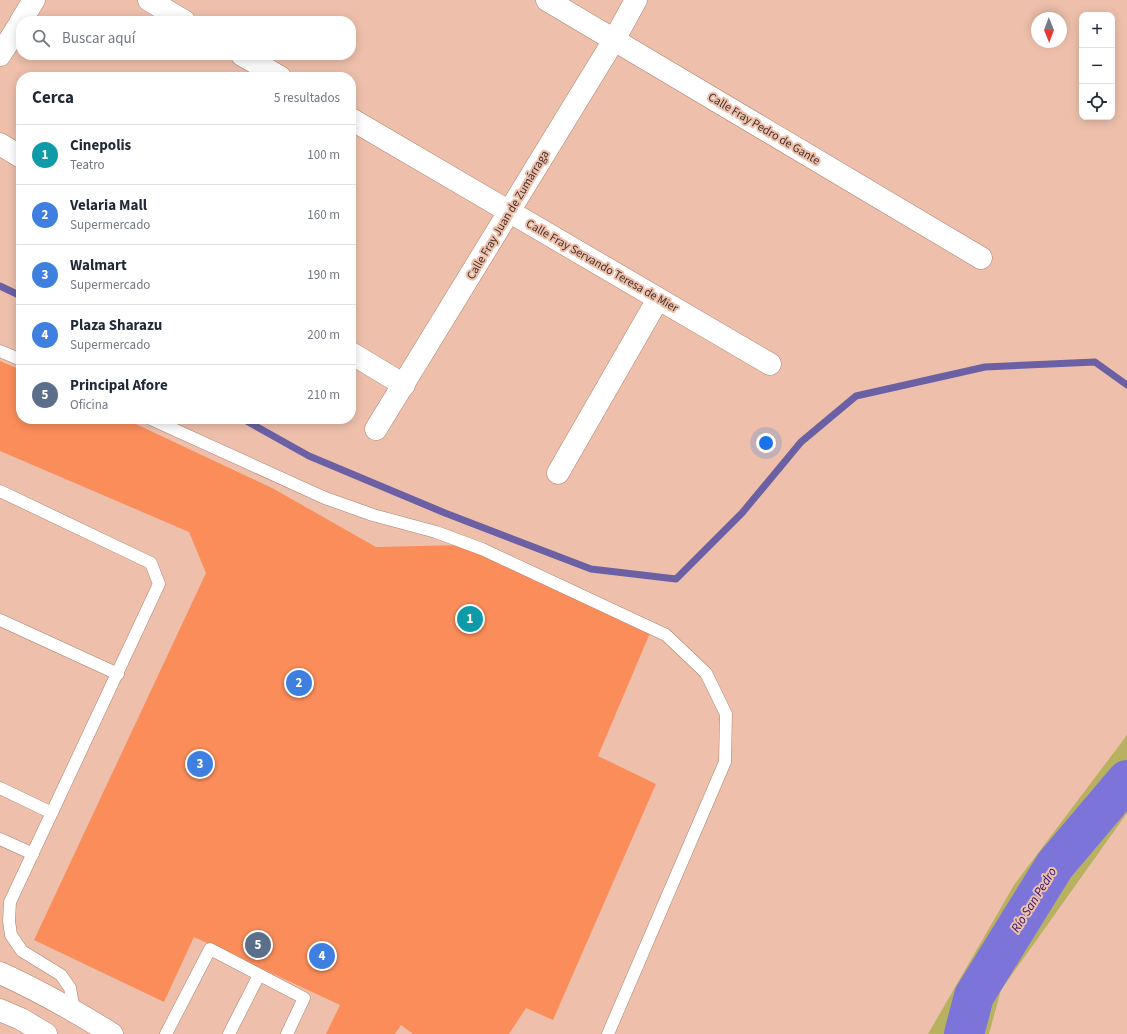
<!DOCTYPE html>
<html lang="es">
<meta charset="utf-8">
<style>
body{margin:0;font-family:"Source Sans 3",sans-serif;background:#f6f6f7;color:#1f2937}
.controls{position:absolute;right:12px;top:12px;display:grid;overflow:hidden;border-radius:8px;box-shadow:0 2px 10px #0003}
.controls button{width:36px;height:36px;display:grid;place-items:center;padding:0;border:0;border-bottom:1px solid #e0e1e3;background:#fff;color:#1f2937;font:20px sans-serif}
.compass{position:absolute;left:1031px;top:12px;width:36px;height:36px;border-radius:50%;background:#fff;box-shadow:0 2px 10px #0003;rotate:179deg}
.you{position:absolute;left:766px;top:443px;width:14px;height:14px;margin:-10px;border:3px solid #fff;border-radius:50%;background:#1a73e8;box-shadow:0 0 0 6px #1a73e833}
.badge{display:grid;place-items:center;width:26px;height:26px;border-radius:50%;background:#2563eb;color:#fff;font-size:13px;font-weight:700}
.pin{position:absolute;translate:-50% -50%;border:2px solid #fff;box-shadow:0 1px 4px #0006}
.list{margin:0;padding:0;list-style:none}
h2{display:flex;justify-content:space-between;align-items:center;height:52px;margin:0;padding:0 16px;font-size:17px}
h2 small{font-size:13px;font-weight:400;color:#747a83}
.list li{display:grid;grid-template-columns:26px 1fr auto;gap:12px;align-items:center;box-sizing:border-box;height:60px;padding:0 16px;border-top:1px solid #e0e1e3}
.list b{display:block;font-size:15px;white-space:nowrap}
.list p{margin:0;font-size:13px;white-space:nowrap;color:#747a83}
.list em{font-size:13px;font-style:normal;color:#747a83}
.icon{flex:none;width:22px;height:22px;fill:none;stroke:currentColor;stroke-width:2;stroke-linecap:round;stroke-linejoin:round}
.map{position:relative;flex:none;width:1127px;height:1034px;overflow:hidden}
.search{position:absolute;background:#fff;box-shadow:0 2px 10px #0003;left:16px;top:16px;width:340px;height:44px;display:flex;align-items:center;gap:10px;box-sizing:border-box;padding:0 14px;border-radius:16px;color:#747a83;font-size:15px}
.panel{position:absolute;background:#fff;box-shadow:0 2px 10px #0003;left:16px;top:72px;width:340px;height:352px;border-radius:16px}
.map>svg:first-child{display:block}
.green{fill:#b8b260}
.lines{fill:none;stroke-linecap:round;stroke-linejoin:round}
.stream{stroke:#6b60a4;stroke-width:7}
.river{stroke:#7c74d9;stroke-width:40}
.building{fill:#fb8d5a}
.service-casing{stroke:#ac826f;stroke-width:13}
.minor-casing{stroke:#ac826f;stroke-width:23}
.tertiary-casing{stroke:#ac826f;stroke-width:23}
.secondary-casing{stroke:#ac826f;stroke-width:23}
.primary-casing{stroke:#ac826f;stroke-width:23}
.service{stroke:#fff;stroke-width:12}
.minor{stroke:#fff;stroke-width:22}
.tertiary{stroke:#fff;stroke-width:22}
.secondary{stroke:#fff;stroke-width:22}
.primary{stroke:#fff;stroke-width:22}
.labels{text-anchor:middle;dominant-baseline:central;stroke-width:4;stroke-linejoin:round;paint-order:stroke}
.street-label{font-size:12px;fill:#433129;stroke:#eec0ac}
.water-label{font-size:13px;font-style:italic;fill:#29126d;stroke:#eec0ac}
</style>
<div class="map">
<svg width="1127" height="1034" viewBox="0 0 1127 1034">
<rect width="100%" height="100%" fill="#eec0ac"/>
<path class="green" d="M1127,735V813L1001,990L989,1034H928L1014,885Z"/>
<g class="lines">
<path class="stream" d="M0,286L21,296
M243,419L309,456L445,513L591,569L676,579L742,513L801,442L856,396L985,367L1095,362L1127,385"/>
<path class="river" d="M964,1034L974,996L1055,865L1127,780"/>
</g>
<path class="building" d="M0,361L21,370V419H125L274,489L376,547L463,545L652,628L598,756L656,784L553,1020L526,1008L509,1034H413L401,1025L395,1034H326L340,1005L194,937L164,1002L34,940L206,573L189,532L0,451Z"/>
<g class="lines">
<g class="service-casing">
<path id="service" d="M0,351L21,360
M151,419L325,498L373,515L436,532L482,549L666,635L706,673L726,714L725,762L608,1034
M0,491L151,563L159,584L10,902L9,921L11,935L22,951L61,975L70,988L74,1010
M0,620L118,674
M0,788L52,813
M0,839L33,854
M166,1034L210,949L304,998L287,1034
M229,1034L259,975"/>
</g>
<g class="minor-casing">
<path id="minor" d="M149,0L184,21
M547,0L981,258
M242,55L280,77
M351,119L770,364
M0,144L21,157
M351,353L404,385
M376,429L614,40L636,0
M558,473L658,299"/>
</g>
<g class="tertiary-casing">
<path id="tertiary" d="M0,973C40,991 75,1011 112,1034"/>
</g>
<g class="secondary-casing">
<path id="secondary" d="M21,21L34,0
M0,55L21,22"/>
</g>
<g class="primary-casing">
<path id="primary" d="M0,1010L21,1019L46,1034"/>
</g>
<use href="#service" class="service"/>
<use href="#minor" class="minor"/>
<use href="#tertiary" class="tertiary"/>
<use href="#secondary" class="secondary"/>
<use href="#primary" class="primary"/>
</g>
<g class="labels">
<g class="street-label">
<text transform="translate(764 129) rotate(31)">Calle Fray Pedro de Gante</text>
<text transform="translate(508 215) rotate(-59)">Calle Fray Juan de Zumárraga</text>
<text transform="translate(602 266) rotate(30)">Calle Fray Servando Teresa de Mier</text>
</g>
<g class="water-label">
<text transform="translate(1034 900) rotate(-58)">Río San Pedro</text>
</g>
</g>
</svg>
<div class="controls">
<button>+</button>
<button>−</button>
<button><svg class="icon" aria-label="locate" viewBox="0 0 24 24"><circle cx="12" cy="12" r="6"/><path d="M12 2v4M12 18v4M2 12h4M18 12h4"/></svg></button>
</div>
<svg class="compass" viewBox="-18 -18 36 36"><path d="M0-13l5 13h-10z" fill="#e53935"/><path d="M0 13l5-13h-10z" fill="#747a83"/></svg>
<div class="you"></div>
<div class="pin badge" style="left:470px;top:619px;background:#0f9aa8">1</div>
<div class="pin badge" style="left:299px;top:683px;background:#3f7fe0">2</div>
<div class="pin badge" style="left:200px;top:764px;background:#3f7fe0">3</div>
<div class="pin badge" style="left:322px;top:956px;background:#3f7fe0">4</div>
<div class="pin badge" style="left:258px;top:945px;background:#5c6f8a">5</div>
<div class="search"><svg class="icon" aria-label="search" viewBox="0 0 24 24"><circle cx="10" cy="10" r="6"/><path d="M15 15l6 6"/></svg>Buscar aquí</div>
<section class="panel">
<h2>Cerca<small>5 resultados</small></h2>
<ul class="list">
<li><span class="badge" style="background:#0f9aa8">1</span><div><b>Cinepolis</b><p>Teatro</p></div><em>100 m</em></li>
<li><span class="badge" style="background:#3f7fe0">2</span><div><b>Velaria Mall</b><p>Supermercado</p></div><em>160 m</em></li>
<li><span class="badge" style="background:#3f7fe0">3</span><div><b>Walmart</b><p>Supermercado</p></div><em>190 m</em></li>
<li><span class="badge" style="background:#3f7fe0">4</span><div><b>Plaza Sharazu</b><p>Supermercado</p></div><em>200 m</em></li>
<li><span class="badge" style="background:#5c6f8a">5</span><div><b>Principal Afore</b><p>Oficina</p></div><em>210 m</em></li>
</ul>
</section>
</div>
